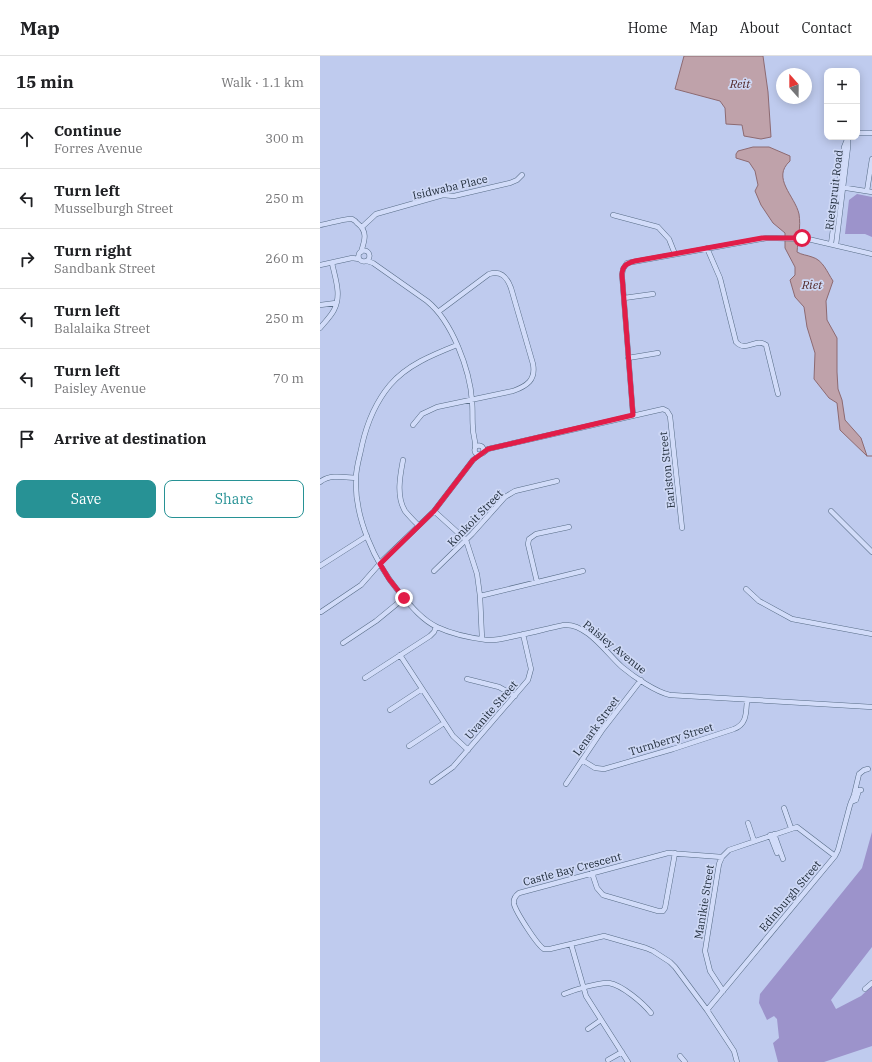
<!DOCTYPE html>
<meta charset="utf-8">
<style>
body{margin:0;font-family:"IBM Plex Serif",serif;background:#f2f2f2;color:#202124}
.controls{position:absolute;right:12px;top:12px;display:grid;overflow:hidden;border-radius:8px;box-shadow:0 2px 10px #0003}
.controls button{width:36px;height:36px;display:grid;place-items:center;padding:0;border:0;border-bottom:1px solid #e0e0e0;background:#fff;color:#202124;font:20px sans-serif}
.compass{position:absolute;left:456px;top:12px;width:36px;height:36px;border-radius:50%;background:#fff;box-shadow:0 2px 10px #0003;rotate:339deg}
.stop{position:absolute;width:12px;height:12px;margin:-9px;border:3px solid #e11d48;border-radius:50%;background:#fff}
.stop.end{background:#e11d48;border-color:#fff;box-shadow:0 1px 4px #0008}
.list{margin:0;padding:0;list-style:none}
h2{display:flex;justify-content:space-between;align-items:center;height:52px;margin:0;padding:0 16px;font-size:17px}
h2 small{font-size:13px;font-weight:400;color:#757577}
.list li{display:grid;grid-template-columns:26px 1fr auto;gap:12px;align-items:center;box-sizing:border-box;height:60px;padding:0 16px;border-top:1px solid #e0e0e0}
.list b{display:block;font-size:15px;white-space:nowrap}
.list p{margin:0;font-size:13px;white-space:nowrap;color:#757577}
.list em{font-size:13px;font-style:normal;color:#757577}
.actions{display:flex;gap:8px;padding:12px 16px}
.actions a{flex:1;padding:9px 0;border:1px solid #279295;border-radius:8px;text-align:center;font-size:14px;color:#279295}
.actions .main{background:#279295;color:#fff}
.icon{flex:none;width:22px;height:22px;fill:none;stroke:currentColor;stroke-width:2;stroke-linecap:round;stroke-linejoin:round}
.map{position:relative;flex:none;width:552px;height:1006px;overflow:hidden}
header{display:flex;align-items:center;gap:24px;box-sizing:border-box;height:56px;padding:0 20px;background:#fff;border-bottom:1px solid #e0e0e0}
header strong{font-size:19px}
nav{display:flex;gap:22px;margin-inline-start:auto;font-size:14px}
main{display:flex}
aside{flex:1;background:#fff}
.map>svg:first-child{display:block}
.green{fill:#9c93cb}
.water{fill:#bfa2aa;stroke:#8d6a71}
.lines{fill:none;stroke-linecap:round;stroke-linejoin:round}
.stream{stroke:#8d6a71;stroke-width:1}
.minor-casing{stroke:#576c86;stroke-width:5.5}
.minor{stroke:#d2dcf9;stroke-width:4.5}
.route{stroke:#e11d48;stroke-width:5}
.labels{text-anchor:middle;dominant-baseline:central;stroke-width:3.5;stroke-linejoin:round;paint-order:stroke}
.street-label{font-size:11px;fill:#1c2836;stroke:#ced8f5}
.water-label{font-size:12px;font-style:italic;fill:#552b2c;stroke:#ced8f5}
</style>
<header>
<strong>Map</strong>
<nav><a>Home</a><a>Map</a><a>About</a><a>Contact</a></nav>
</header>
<main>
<aside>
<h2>15 min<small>Walk · 1.1 km</small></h2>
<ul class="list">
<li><svg class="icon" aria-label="ahead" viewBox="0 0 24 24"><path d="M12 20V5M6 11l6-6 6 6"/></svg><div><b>Continue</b><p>Forres Avenue</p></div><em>300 m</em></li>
<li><svg class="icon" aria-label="left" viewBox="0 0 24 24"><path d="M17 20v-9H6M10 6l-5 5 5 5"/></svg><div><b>Turn left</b><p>Musselburgh Street</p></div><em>250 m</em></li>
<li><svg class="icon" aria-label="right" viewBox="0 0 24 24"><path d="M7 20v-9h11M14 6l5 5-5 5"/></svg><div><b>Turn right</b><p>Sandbank Street</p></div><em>260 m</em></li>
<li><svg class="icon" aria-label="left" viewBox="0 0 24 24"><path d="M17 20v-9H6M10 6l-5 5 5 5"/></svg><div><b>Turn left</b><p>Balalaika Street</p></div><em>250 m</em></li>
<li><svg class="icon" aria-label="left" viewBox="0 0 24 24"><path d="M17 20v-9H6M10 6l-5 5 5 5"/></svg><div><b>Turn left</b><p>Paisley Avenue</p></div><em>70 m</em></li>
<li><svg class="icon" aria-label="arrive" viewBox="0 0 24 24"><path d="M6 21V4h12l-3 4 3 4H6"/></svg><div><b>Arrive at destination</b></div></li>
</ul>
<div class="actions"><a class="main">Save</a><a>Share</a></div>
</aside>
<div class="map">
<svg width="552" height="1006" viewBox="0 0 552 1006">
<rect width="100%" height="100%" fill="#bfcbee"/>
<path class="green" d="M537,138L552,141V181L545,178H525L529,144Z
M552,776V891L511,944L516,953L541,940L552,930V990L504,1006H458L453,987L459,982L457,963L454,960L447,964L439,947L440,938L542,812Z"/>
<path class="water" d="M364,0H443L448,36L451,81L441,83L424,80L422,69L406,68L405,52L400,45L355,33Z
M433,91H449L470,100V105C451,122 475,140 479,158C481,170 478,184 477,196C482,199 487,199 492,201C503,204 507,216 513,225L506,245L507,264L517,282V316L518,333L522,344L525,364L541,382L547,400L520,374L517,347L509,342L494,323L495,297L487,271L484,251L475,241L470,224L475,219V211L465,192V177L453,167L441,149L435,135L438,129L435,115L429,106L416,102V98L418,95Z"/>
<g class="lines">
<path class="stream" d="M547,400H552"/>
<g class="minor-casing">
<path id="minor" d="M537,77H552
M520,131L552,136
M547,135L552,103
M293,159L338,171L349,183L355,198
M0,169C8,168 25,162 32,163C34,164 36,165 37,167C48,175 45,184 41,196
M42,171L56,158L123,139L134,140L190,127L197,124L202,119
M511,188L524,91L528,81
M516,189L528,91V82
M387,192L400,222L416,286C426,297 436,281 446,289L458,338
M38.5 200a5.5 5.5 0 1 1 11 0a5.5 5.5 0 1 1-11 0Z
M47,205L53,207L107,245C132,265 150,314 152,345C153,354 152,364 153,373C153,380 156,385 155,391
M0,209L32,202L39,203
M304,242L333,238
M0,249L16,247
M0,272C5,266 11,260 14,254C22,239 15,222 12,207
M137,289C112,299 87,309 70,329C55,347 47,367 42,389C40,400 36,411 36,422C34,461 55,507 79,536C90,549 102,564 117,571C132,578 151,582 167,584C178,585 189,581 200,579C215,576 229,572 244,569C267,567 287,598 302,611C314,621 336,636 350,639L552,651
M308,302L338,297
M313,359L302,219L303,213L307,207L447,182L488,183L552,198
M93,369L102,358L117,351L193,335C207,330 216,324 213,308L191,232C187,221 181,214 169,218L118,256
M154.5 394a4.5 4.5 0 1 1 9 0a4.5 4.5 0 1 1-9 0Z
M163,397L168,393L343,353L347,355L350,360L362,472
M83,404C80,420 76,440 85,455C89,460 94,465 98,469
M0,426C10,418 23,421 36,422
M114,455L146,484L157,518L160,540L162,583
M511,455L552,496
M0,510L47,480
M114,515L152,478L185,441L195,435L237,425
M217,526L208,488L209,483L216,478L249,471
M426,533L439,545L472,563L552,578
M160,540L263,515
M1,556L41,529L63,504L114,455L153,404L159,399
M23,587L56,565L84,542
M80,599L133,680L148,694
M45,622L110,580L114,576L116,571
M147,623L179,631L195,640
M70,654L102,633
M89,690L124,667
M262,704L275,712L284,713L353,693L414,673C427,668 426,657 427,644
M112,726L133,711L208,624L211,613L203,578
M246,728L283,673L321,624
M531,746L536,744L539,734H541
M464,752L471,772
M428,767L434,785
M454,778L463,803
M450,779L457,797
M402,801L348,797L199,837C195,840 193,843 194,848C196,856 217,889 224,893H230L284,880L326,892L333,895L350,906L355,911L387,954L414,995L417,1006
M272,817L277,832L283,839L338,855H343L345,852L355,797
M251,888L266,940L308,1006
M545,933L552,927
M403,935L390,915L385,895L399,808L402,801L409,794L477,771L515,800
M244,938C254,934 279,926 289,927C302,929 323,947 331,957
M387,954L515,800L518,794L530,749L534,739L539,718L544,714L548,713
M268,973L281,964
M360,1000L365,1006
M288,1004L302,996"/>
</g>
<use href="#minor" class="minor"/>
</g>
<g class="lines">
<path class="route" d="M84,542L69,523L60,508L114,455L153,404L168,393L313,359L302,219C302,210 307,207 315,205L442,182H482"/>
</g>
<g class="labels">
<g class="street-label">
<text transform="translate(130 131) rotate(-13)">Isidwaba Place</text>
<text transform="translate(514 134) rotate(-83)">Rietspruit Road</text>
<text transform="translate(347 414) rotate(-96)">Earlston Street</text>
<text transform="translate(155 462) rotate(-46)">Konkoit Street</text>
<text transform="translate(295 591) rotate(39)">Paisley Avenue</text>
<text transform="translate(171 654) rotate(-49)">Uvanite Street</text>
<text transform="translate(276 670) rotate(-54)">Lenark Street</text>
<text transform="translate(351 683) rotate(-17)">Turnberry Street</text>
<text transform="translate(252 813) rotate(-15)">Castle Bay Crescent</text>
<text transform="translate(470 840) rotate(-50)">Edinburgh Street</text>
<text transform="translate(384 846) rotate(-81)">Manikie Street</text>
</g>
<g class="water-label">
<text x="420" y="27">Reit</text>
<text x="492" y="228">Riet</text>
</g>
</g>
</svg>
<div class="controls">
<button>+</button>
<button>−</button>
</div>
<svg class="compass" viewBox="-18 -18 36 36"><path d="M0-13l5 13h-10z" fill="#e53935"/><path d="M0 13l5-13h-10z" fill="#757577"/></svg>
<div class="stop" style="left:482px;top:182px"></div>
<div class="stop end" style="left:84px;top:542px"></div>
</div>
</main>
